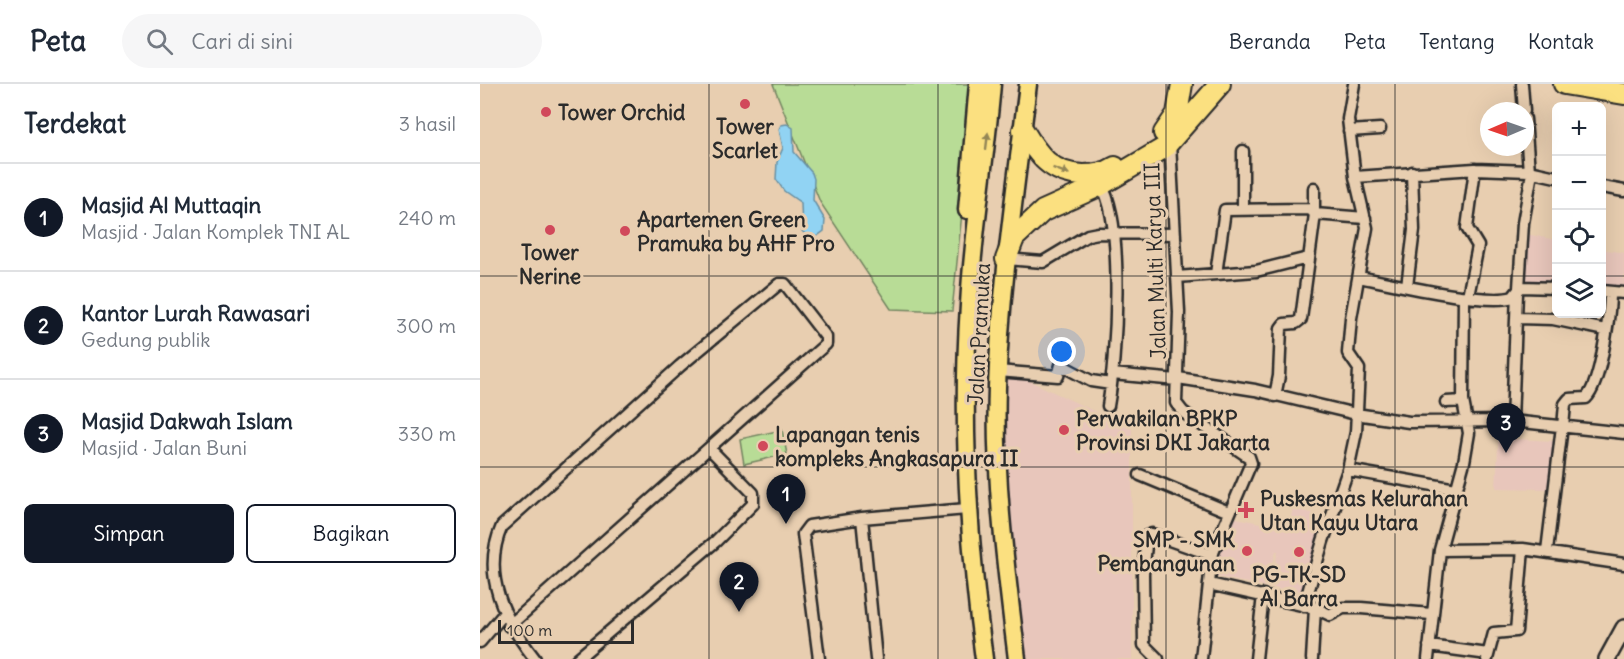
<!DOCTYPE html>
<html lang="id">
<meta charset="utf-8">
<style>
body{margin:0;font-family:Delius,sans-serif;background:#f6f6f7;color:#1f2937}
.controls{position:absolute;right:18px;top:18px;display:grid;overflow:hidden;border-radius:9px;box-shadow:0 6px 24px #0002}
.controls button{width:54px;height:54px;display:grid;place-items:center;padding:0;border:0;border-bottom:2px solid #e0e1e3;background:#fff;color:#1f2937;font:30px sans-serif}
.compass{position:absolute;left:1000px;top:18px;width:54px;height:54px;border-radius:50%;background:#fff;box-shadow:0 6px 24px #0002;rotate:268deg}
.scale{position:absolute;left:18px;bottom:15px;width:136px;box-sizing:border-box;padding-left:6px;border:3px solid #2b2b2b;border-top:0;font-size:16px;line-height:21px;white-space:nowrap;color:#2b2b2b;-webkit-text-stroke:4px #e8ceb0;paint-order:stroke}
.you{position:absolute;left:582px;top:268px;width:21px;height:21px;margin:-15px;border:4px solid #fff;border-radius:50%;background:#1a73e8;box-shadow:0 0 0 9px #1a73e833}
.badge{display:grid;place-items:center;width:39px;height:39px;border-radius:50%;background:#111827;color:#fff;font-size:20px;font-weight:700}
.pin{position:absolute;translate:-50% -50px;filter:drop-shadow(0 2px 3px #0008)}
.pin::after{content:'';position:absolute;top:32px;width:21px;height:18px;background:inherit;clip-path:polygon(0 0,100% 0,50% 100%)}
.list{margin:0;padding:0;list-style:none}
h2{display:flex;justify-content:space-between;align-items:center;height:78px;margin:0;padding:0 24px;font-size:26px}
h2 small{font-size:20px;font-weight:400;color:#747a83}
.list li{display:grid;grid-template-columns:39px 1fr auto;gap:18px;align-items:center;box-sizing:border-box;height:108px;padding:0 24px;border-top:2px solid #e0e1e3}
.list b{display:block;font-size:22px;white-space:nowrap}
.list p{margin:0;font-size:20px;white-space:nowrap;color:#747a83}
.list em{font-size:20px;font-style:normal;color:#747a83}
.actions{display:flex;gap:12px;padding:18px 24px}
.actions a{flex:1;padding:14px 0;border:2px solid #111827;border-radius:9px;text-align:center;font-size:21px;color:#111827}
.actions .main{background:#111827;color:#fff}
.icon{flex:none;width:33px;height:33px;fill:none;stroke:currentColor;stroke-width:2;stroke-linecap:round;stroke-linejoin:round}
.map{position:relative;flex:none;width:1144px;height:575px;overflow:hidden}
header{display:flex;align-items:center;gap:36px;box-sizing:border-box;height:84px;padding:0 30px;background:#fff;border-bottom:2px solid #e0e1e3}
header strong{font-size:28px}
nav{display:flex;gap:33px;margin-inline-start:auto;font-size:21px}
.search{width:420px;height:54px;background:#f6f6f7;display:flex;align-items:center;gap:15px;box-sizing:border-box;padding:0 21px;border-radius:33px;color:#747a83;font-size:22px}
main{display:flex}
aside{flex:1;background:#fff}
.map>svg:first-child{display:block}
.built{fill:#e8c6bb}
.green{fill:#b8dc96;stroke:#728460;stroke-width:1.5}
.water{fill:#91d3f3;stroke:#6890a3;stroke-width:1.5}
.lines{fill:none;stroke-linecap:round;stroke-linejoin:round}
.street-casing{stroke:#2b2b2b;stroke-width:15}
.secondary-casing{stroke:#2b2b2b;stroke-width:20}
.primary-casing{stroke:#2b2b2b;stroke-width:21}
.highway-casing{stroke:#2b2b2b;stroke-width:24}
.street{stroke:#e8ceb0;stroke-width:10}
.secondary{stroke:#e8ceb0;stroke-width:15}
.primary{stroke:#fbe080;stroke-width:16}
.highway{stroke:#fbe080;stroke-width:20}
.oneway{fill:#938656}
.grid{fill:none;stroke:#2b2b2b;stroke-width:1.5;stroke-opacity:0.55}
.poi-dot{fill:#d1495b;stroke:#e8ceb0;stroke-width:2}
.labels{text-anchor:middle;dominant-baseline:central;stroke-width:6;stroke-linejoin:round;paint-order:stroke}
.poi-label{font-size:21px;font-weight:bold;fill:#2b2b2b;stroke:#e8ceb0;text-anchor:start}
.street-label{font-size:21px;fill:#2b2b2b;stroke:#e8ceb0}
</style>
<header>
<strong>Peta</strong>
<div class="search"><svg class="icon" aria-label="search" viewBox="0 0 24 24"><circle cx="10" cy="10" r="6"/><path d="M15 15l6 6"/></svg>Cari di sini</div>
<nav><a>Beranda</a><a>Peta</a><a>Tentang</a><a>Kontak</a></nav>
</header>
<main>
<aside>
<h2>Terdekat<small>3 hasil</small></h2>
<ul class="list">
<li><span class="badge">1</span><div><b>Masjid Al Muttaqin</b><p>Masjid · Jalan Komplek TNI AL</p></div><em>240 m</em></li>
<li><span class="badge">2</span><div><b>Kantor Lurah Rawasari</b><p>Gedung publik</p></div><em>300 m</em></li>
<li><span class="badge">3</span><div><b>Masjid Dakwah Islam</b><p>Masjid · Jalan Buni</p></div><em>330 m</em></li>
</ul>
<div class="actions"><a class="main">Simpan</a><a>Bagikan</a></div>
</aside>
<div class="map">
<svg width="1144" height="575" viewBox="0 0 1144 575">
<rect width="100%" height="100%" fill="#e8ceb0"/>
<filter id="ink" filterUnits="userSpaceOnUse"><feTurbulence type="fractalNoise" baseFrequency=".0167" numOctaves="2"/><feDisplacementMap in="SourceGraphic" scale="12" xChannelSelector="R" yChannelSelector="G"/><feConvolveMatrix kernelMatrix="1 2 1 2 8 2 1 2 1" color-interpolation-filters="sRGB"/></filter>
<g filter="url(#ink)">
<path class="built" d="M1046,150L1076,156V203L1041,199Z
M1122,165L1144,169V207L1122,206Z
M518,282L652,345V575H537Z
M1019,341L1036,342V355L1073,357L1068,405L1016,404Z
M813,424L846,433L822,511L790,503L798,467H796L787,503L733,492L747,432L808,445Z"/>
<path class="green" d="M293,0H495L472,227L411,225L340,118Z
M302,346L307,370L264,380L260,355Z"/>
<path class="water" d="M307,40L313,44L314,68L332,89L334,95L333,116L345,136L344,147L336,153L325,150L322,147L321,119L304,107L296,95L297,78L303,64L299,45L301,41Z"/>
<g class="lines">
<g class="street-casing">
<path id="street" d="M1042,0L1044,27
M1045,35L1049,87
M869,47L900,45
M690,59L699,228L696,319L703,328L769,373L771,379L732,471L721,575
M875,93L995,85L1049,87L1076,93
M621,101C645,137 636,277 628,322
M1122,103L1144,107
M763,125V67
M834,129V104
M526,175L563,178L608,151L618,149L695,150
M736,190L745,126L830,125L835,130
M697,193L776,187L828,174
M879,193C910,199 1007,222 1033,213L1041,203L1076,204
M927,202L934,146L932,88
M1039,204L1043,139L1052,89
M1122,207L1144,209
M988,212L998,162L987,144L995,85
M1037,234L1073,235L1125,246
M518,287L578,292L581,281L611,297L631,300
M632,290L697,296
M698,294L775,306L876,330L929,338L1032,337L1144,349
M795,312L799,292L801,244L804,240L816,239L821,235L835,130L885,134
M966,318L983,317
M1032,337L1037,209
M1083,343L1085,320L1089,315L1106,314C1121,300 1130,229 1130,208
M868,386L976,405
M660,391L749,428
M382,434L396,575
M960,466L1043,465L1144,480
M1067,467L1082,342
M729,500L835,524L850,531L863,524H881L951,530
M824,522L843,457L868,386L876,348L879,285L868,269L871,234L887,144L875,93L868,35L874,0
M29,542L346,260V253L305,200H299L200,282L22,442C0,491 25,537 55,575
M0,558L23,531
M949,562L1008,570
M97,575L236,457L273,420V409L229,364
M339,575L323,450L329,442L382,434L487,425
M678,575L664,561L663,490L667,452L672,450L732,471
M776,575L783,511
M832,575L835,524
M948,575L960,466L984,378L989,349L983,317L984,212
M1007,575L1014,549L1036,547L1043,465"/>
</g>
<g class="secondary-casing">
<path id="secondary" d="M1127,575L1144,544"/>
</g>
<g class="primary-casing">
<path id="primary" d="M487,126L498,0
M504,575C488,457 481,340 489,221C493,147 506,74 512,0
M537,575C526,485 514,394 517,303C521,201 536,101 548,0"/>
</g>
<g class="highway-casing">
<path id="highway" d="M1084,0L1144,10
M543,46C558,71 571,90 603,91C613,91 626,89 635,83
M684,49L697,30L702,0
M526,175L534,154L563,127L621,101L684,64L740,0"/>
</g>
<use href="#street" class="street"/>
<use href="#secondary" class="secondary"/>
<use href="#primary" class="primary"/>
<use href="#highway" class="highway"/>
</g>
<defs><path id="oneway-solid" d="M-6-.8H1V-3.2L6.5 0L1 3.2V.8H-6Z" transform="scale(1.5)"/></defs>
<g class="oneway">
<use href="#oneway-solid" transform="translate(507 57) rotate(-83)"/>
<use href="#oneway-solid" transform="translate(581 87) rotate(20)"/>
</g>
</g>
<path class="grid" d="M229,0V575M458,0V575M686,0V575M915,0V575M0,192H1076M1122,192H1144M0,383H1144"/>
<g class="poi-dot">
<circle cx="265" cy="20" r="6"/>
<circle cx="66" cy="28" r="6"/>
<circle cx="70" cy="146" r="6"/>
<circle cx="145" cy="147" r="6"/>
<circle cx="584" cy="346" r="6"/>
<circle cx="283" cy="362" r="6"/>
<path d="M763 417h6v6h6v6h-6v6h-6v-6h-6v-6h6z"/>
<circle cx="767" cy="467" r="6"/>
<circle cx="819" cy="468" r="6"/>
</g>
<g class="labels">
<g class="poi-label">
<text x="78" y="28">Tower Orchid</text>
<text x="265" y="42" text-anchor="middle">Tower<tspan x="265" dy="24">Scarlet</tspan></text>
<text x="157" y="135">Apartemen Green<tspan x="157" dy="24">Pramuka by AHF Pro</tspan></text>
<text x="70" y="168" text-anchor="middle">Tower<tspan x="70" dy="24">Nerine</tspan></text>
<text x="596" y="334">Perwakilan BPKP<tspan x="596" dy="24">Provinsi DKI Jakarta</tspan></text>
<text x="295" y="350">Lapangan tenis<tspan x="295" dy="24">kompleks Angkasapura II</tspan></text>
<text x="780" y="414">Puskesmas Kelurahan<tspan x="780" dy="24">Utan Kayu Utara</tspan></text>
<text x="755" y="455" text-anchor="end">SMP - SMK<tspan x="755" dy="24">Pembangunan</tspan></text>
<text x="819" y="490" text-anchor="middle">PG-TK-SD<tspan x="819" dy="24">Al Barra</tspan></text>
</g>
<g class="street-label">
<text transform="translate(675 177) rotate(-92)">Jalan Multi Karya III</text>
<text transform="translate(499 250) rotate(-87)">Jalan Pramuka</text>
</g>
</g>
</svg>
<div class="controls">
<button>+</button>
<button>−</button>
<button><svg class="icon" aria-label="locate" viewBox="0 0 24 24"><circle cx="12" cy="12" r="6"/><path d="M12 2v4M12 18v4M2 12h4M18 12h4"/></svg></button>
<button><svg class="icon" aria-label="layers" viewBox="0 0 24 24"><path d="M12 4l9 5-9 5-9-5zM3 14l9 5 9-5"/></svg></button>
</div>
<svg class="compass" viewBox="-18 -18 36 36"><path d="M0-13l5 13h-10z" fill="#e53935"/><path d="M0 13l5-13h-10z" fill="#747a83"/></svg>
<div class="scale">100 m</div>
<div class="you"></div>
<div class="pin badge" style="left:306px;top:440px">1</div>
<div class="pin badge" style="left:259px;top:528px">2</div>
<div class="pin badge" style="left:1026px;top:369px">3</div>
</div>
</main>
